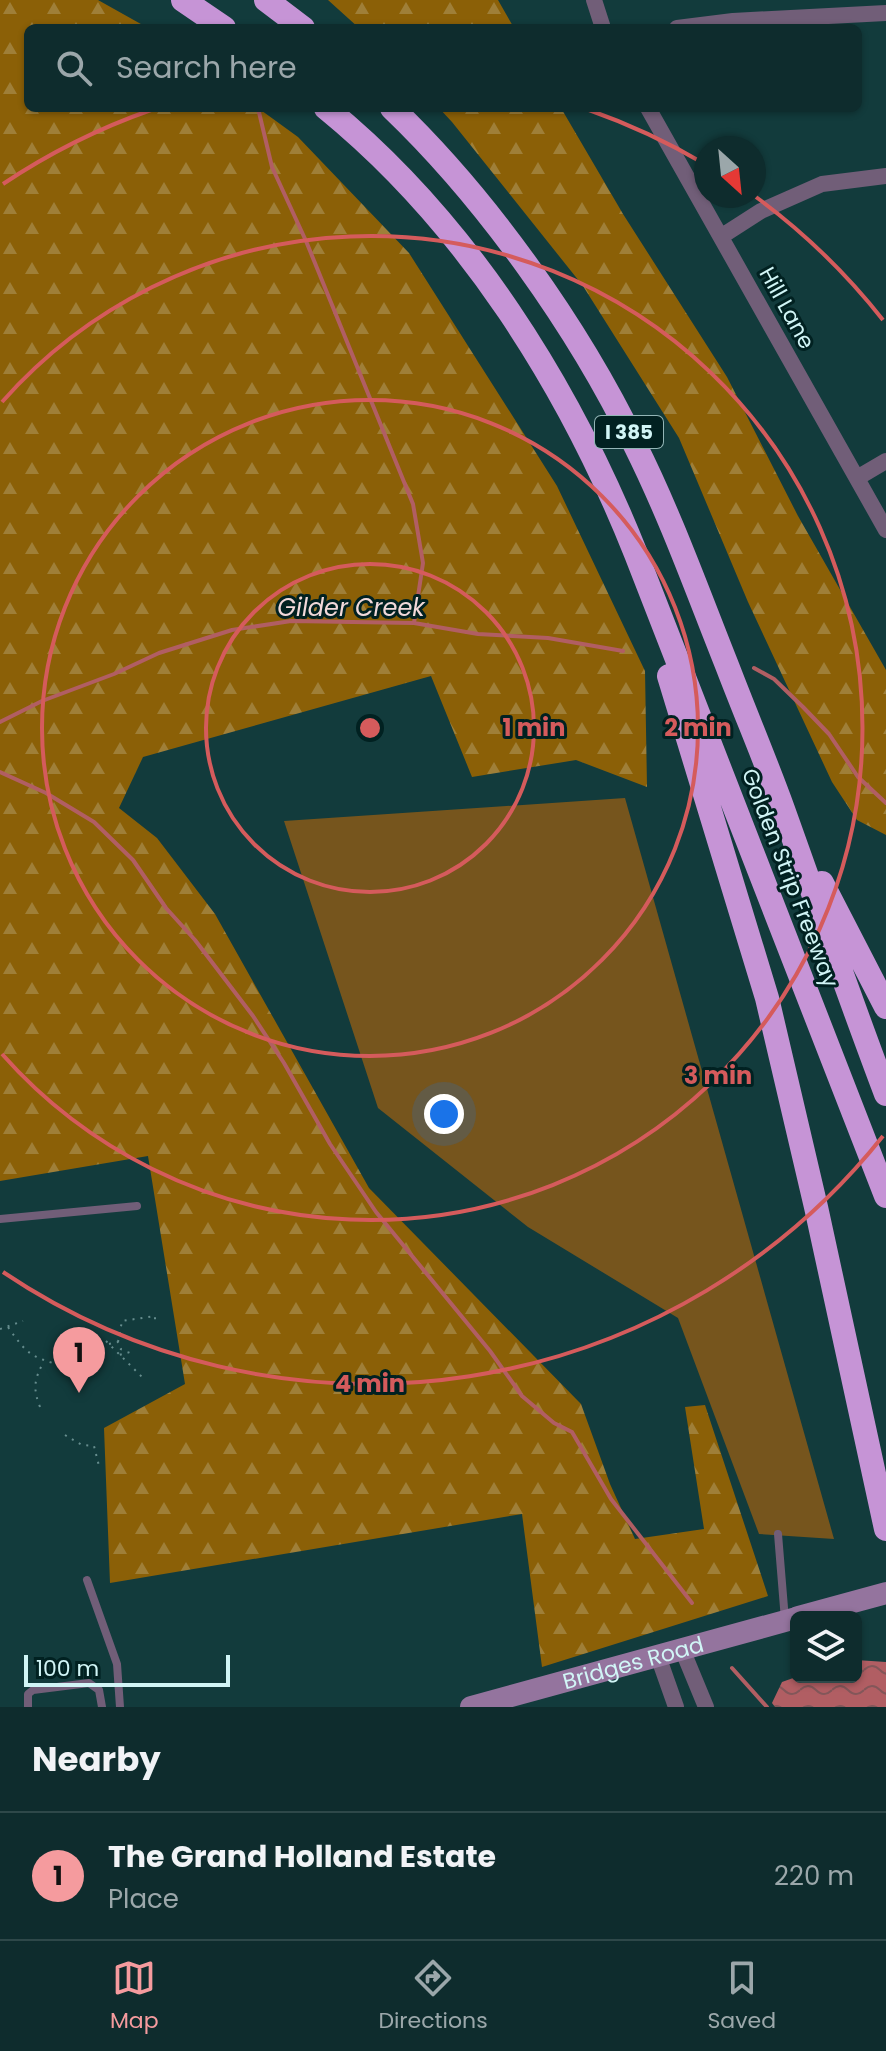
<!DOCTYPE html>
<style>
body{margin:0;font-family:Poppins,sans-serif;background:#173435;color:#f1f3f6}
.controls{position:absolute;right:24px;bottom:24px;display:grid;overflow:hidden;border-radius:12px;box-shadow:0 2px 6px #0004}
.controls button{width:72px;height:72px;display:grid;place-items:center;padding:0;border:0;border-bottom:2px solid #2e4849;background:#0e2c2d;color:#f1f3f6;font:40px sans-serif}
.compass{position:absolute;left:694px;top:136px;width:72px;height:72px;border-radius:50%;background:#0e2c2d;box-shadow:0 2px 6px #0004;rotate:153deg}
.scale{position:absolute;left:24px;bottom:20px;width:206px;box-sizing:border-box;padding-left:8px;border:4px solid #d1f5f6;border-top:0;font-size:22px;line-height:28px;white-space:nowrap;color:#d1f5f6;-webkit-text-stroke:6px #012121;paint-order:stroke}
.you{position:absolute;left:444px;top:1114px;width:28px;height:28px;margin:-20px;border:6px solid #fff;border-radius:50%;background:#1a73e8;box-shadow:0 0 0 12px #1a73e833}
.badge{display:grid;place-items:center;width:52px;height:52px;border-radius:50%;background:#f59b9e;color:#111;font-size:26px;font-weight:700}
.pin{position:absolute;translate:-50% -66px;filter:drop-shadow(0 2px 4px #0008)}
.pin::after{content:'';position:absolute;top:42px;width:28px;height:24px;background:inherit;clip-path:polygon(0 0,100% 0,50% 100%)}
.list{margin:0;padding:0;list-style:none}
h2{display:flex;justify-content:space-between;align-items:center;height:104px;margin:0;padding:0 32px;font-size:34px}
h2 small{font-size:26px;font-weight:400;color:#9ba7aa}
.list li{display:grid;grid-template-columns:52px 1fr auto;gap:24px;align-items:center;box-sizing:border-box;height:128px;padding:0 32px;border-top:2px solid #2e4849}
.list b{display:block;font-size:30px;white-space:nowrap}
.list p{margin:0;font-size:26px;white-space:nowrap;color:#9ba7aa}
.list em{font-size:26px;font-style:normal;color:#9ba7aa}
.icon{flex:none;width:44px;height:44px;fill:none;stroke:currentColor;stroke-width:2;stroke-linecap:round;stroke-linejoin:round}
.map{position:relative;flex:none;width:886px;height:1707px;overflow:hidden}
.search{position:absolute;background:#0e2c2d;box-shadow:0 2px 6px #0004;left:24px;right:24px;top:24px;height:88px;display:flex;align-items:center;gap:20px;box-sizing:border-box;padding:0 28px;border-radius:12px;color:#9ba7aa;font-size:30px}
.sheet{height:232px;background:#0e2c2d}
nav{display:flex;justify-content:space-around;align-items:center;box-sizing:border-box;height:112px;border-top:2px solid #2e4849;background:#0e2c2d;font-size:22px;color:#9ba7aa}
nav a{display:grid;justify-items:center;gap:4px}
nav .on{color:#f59b9e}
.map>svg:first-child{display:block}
.green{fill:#76551d}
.forest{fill:url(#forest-firs)}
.water{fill:url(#water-waves)}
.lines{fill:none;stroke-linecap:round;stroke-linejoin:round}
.stream{stroke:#b15e63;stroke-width:4}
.path{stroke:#668d8e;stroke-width:2;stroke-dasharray:2 6;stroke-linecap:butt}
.service{stroke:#715e78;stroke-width:8}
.minor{stroke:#715e78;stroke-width:16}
.secondary{stroke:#94749e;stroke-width:22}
.motorway{stroke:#c694d6;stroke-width:24}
.ring{fill:none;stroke:#d55b5c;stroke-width:4}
.labels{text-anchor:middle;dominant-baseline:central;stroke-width:6;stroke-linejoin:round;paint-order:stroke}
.shield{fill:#012121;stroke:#93b5b6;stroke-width:2}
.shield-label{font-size:20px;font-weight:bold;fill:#d1f5f6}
.street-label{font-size:22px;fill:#d1f5f6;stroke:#012121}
.water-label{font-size:24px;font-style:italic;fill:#f2d9da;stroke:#012121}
.centre{fill:#d55b5c;stroke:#012121;stroke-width:4}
.ring-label{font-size:24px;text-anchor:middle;font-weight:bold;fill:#d55b5c;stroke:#012121;stroke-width:6;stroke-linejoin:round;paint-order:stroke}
</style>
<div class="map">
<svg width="886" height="1707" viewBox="0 0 886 1707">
<defs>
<pattern id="forest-firs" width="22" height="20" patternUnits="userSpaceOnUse" patternTransform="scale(2)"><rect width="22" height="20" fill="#8b6007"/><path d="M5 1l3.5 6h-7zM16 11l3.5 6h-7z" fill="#9f7f38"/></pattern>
<pattern id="water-waves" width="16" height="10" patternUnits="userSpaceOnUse" patternTransform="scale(2)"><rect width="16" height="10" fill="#b15e63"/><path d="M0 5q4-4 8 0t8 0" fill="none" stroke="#835659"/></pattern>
</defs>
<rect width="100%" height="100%" fill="#123b3c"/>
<path class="green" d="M625,798L834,1539L759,1534L678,1318L528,1227L378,1108L284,821Z"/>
<path class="forest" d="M0,0H98L148,28H28V108H258L298,137L409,253L557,486L645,671L647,787L576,760L472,777L431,676L143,757L119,808L157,838L215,914L369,1188L581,1404L610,1484L635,1539L704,1529L685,1407L705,1405L768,1596L542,1667L522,1514L110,1583L104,1428L185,1384L148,1156L0,1181Z
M328,0H498L514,28H359Z
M439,108H561L623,214L727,377L798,516L886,670V835L857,820L832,782L748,602L679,438L583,286L452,122Z"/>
<path class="water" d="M856,1660L886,1662V1707H775L772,1703L782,1682L796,1677H856Z"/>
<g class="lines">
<path class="stream" d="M258,108L272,167L306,241L413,504L423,563L414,623
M754,668L774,679L803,707L829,734L858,777L886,803
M0,722L42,701L114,674L159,653L232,630L291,621L414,623L478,634L548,638L623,651
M0,772L46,793L94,822L133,860L166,908L195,940L253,1016L284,1063L330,1144L376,1212L490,1351L522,1396L554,1423L572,1432L611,1499L692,1603
M732,1668L767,1707"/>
<path class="path" d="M8,1327C28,1356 31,1356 62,1366
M0,1329L23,1321
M118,1342L122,1321L155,1316V1321
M109,1344L118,1342L121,1349L119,1355L130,1352
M77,1361L97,1338L106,1341L143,1378
M40,1407C33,1389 34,1380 43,1363
M65,1435L82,1445L94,1446L99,1466"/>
<path class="service" d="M0,1219L137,1206
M778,1534L785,1620
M87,1580L117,1664L120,1707
M28,1707V1694L33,1690L89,1683L99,1690L102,1707"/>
<path class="minor" d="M594,0L603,28
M677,28L733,21L886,13
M648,108L886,530
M722,236L761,211L822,184L886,176
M857,478L886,461
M682,1649L706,1707
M658,1656L676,1707"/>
<g class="secondary">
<path d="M798,1617L886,1593"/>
<path id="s1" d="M471,1707L796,1618"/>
</g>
<path class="motorway" d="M183,0L224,28
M266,0L303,28
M326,108C467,223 569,386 636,554L886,1196
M392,108C486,198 578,327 635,445C671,517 698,593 728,668C746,715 766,762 783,809C817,904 850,999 886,1094
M669,676L767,998L816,1207L886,1529
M822,883L886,1007"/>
</g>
<g class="ring">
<circle cx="370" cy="728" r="164"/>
<circle cx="370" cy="728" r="328"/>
<path d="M2 402A492 492 0 1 1 2 1054"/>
<path d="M883 1136A656 656 0 0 1 3 1272M3 184A656 656 0 0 1 151 110M589 110A656 656 0 0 1 703 163M756 197A656 656 0 0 1 883 320"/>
</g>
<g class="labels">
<rect class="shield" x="595" y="416" width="68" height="32" rx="6"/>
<g class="shield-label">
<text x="629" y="432">I 385</text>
</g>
<g class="street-label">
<text transform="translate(787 308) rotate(61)">Hill Lane</text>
<text transform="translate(790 878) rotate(69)">Golden Strip Freeway</text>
<text stroke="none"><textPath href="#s1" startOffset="168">Bridges Road</textPath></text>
</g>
<g class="water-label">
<text x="351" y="607">Gilder Creek</text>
</g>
</g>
<circle cx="370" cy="728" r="12" class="centre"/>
<g class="ring-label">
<text x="534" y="736">1 min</text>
<text x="698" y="736">2 min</text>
<text x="718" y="1084">3 min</text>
<text x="370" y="1392">4 min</text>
</g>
</svg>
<div class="controls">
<button><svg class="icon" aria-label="layers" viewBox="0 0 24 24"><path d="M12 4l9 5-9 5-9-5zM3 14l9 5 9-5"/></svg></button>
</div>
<svg class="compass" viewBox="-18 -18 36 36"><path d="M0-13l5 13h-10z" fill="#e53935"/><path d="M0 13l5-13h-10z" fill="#9ba7aa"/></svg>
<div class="scale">100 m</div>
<div class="you"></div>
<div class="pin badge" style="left:79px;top:1393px">1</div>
<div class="search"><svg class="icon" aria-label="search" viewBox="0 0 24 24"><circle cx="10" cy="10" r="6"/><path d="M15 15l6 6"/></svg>Search here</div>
</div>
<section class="sheet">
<h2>Nearby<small></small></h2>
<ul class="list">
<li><span class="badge">1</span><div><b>The Grand Holland Estate</b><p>Place</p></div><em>220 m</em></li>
</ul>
</section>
<nav>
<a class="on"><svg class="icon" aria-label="map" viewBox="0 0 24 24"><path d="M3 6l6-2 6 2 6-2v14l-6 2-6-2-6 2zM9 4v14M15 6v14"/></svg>Map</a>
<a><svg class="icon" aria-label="directions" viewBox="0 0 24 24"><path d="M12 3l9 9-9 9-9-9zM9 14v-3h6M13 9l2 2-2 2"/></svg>Directions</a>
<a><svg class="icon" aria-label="saved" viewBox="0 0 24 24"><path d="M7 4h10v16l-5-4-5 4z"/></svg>Saved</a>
</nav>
